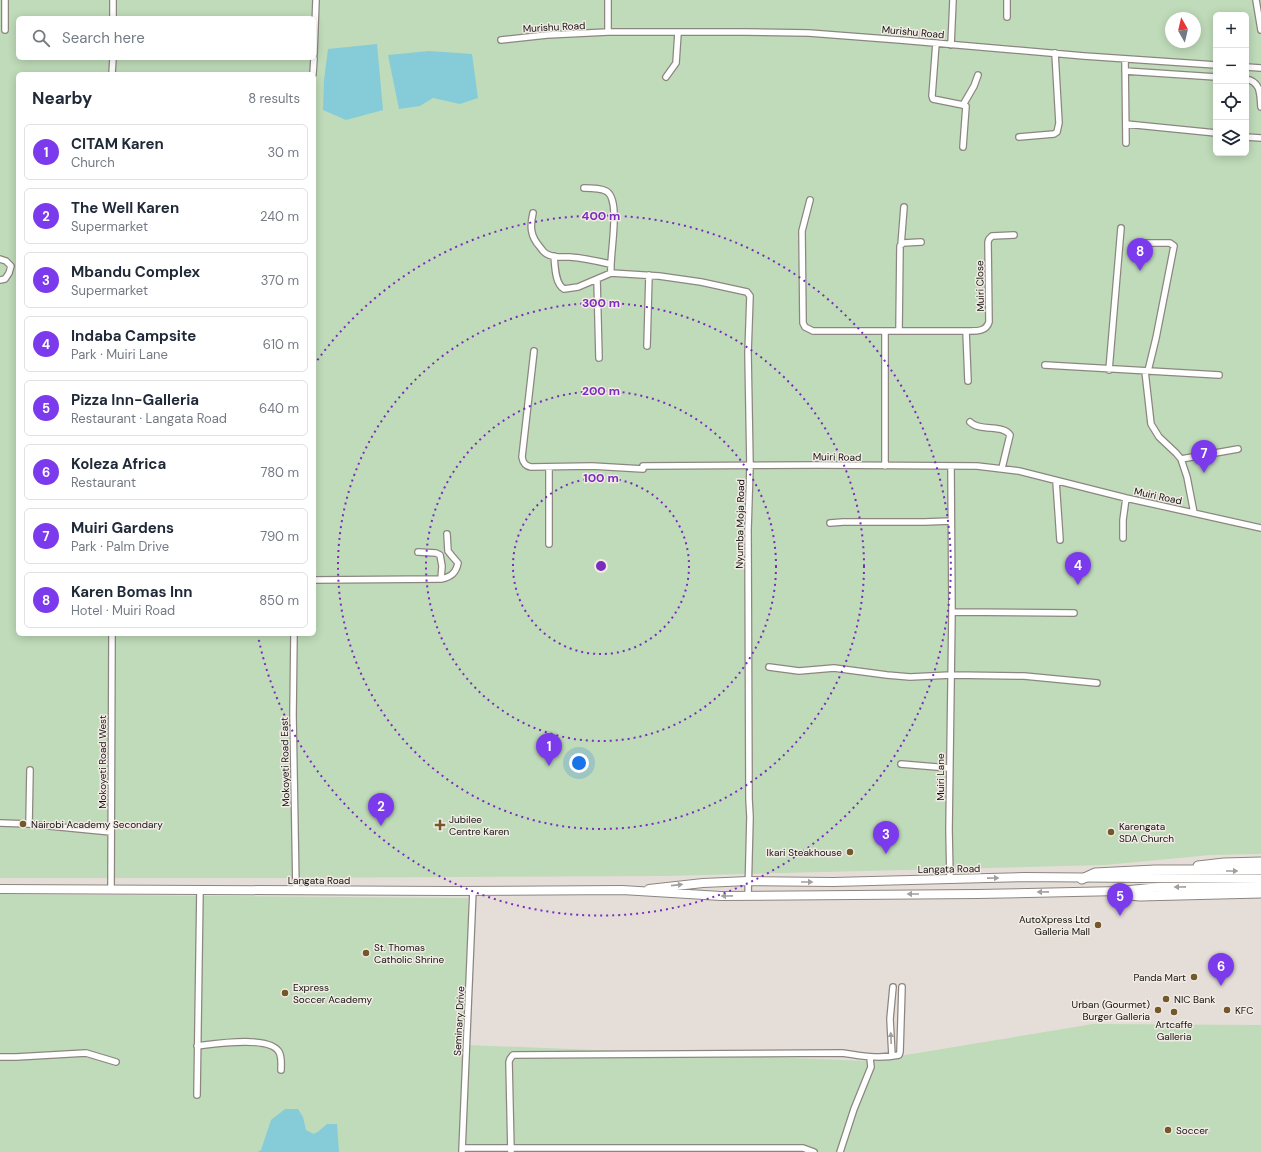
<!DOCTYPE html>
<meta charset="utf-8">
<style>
body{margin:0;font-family:"DM Sans",sans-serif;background:#f2f2f3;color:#1f2937}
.controls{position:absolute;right:12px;top:12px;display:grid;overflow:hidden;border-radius:6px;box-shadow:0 2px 10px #0003}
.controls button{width:36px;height:36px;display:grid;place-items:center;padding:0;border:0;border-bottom:1px solid #e0e1e3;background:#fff;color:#1f2937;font:20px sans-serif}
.compass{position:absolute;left:1165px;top:12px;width:36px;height:36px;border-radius:50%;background:#fff;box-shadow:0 2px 10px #0003;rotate:352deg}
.you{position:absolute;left:579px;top:763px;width:14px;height:14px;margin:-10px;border:3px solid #fff;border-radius:50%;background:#1a73e8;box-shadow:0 0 0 6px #1a73e833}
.badge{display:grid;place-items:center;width:26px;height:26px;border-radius:50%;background:#7c3aed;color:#fff;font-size:13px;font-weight:700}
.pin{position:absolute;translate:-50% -33px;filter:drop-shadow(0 1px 2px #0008)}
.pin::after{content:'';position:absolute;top:21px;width:14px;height:12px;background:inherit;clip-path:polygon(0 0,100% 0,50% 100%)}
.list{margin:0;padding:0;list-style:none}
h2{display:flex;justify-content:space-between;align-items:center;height:52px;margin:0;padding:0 16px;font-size:17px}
h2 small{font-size:13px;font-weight:400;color:#747a83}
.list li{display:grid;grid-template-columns:26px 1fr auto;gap:12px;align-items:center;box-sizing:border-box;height:56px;margin:0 8px 8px;padding:0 8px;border:1px solid #e0e1e3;border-radius:6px}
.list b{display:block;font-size:15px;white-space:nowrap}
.list p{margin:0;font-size:13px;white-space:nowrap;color:#747a83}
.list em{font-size:13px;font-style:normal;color:#747a83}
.icon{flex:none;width:22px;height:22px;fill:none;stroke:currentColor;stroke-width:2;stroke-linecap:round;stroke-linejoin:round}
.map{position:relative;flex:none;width:1261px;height:1152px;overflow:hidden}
.search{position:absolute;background:#fff;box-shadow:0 2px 10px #0003;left:16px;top:16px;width:300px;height:44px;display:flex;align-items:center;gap:10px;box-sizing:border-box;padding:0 14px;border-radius:6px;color:#747a83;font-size:15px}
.panel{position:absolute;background:#fff;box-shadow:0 2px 10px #0003;left:16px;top:72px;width:300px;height:564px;border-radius:6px}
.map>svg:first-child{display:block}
.green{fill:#bfdbb9;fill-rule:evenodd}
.water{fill:#85ccd8}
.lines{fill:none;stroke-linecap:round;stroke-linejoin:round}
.street-casing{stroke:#8d8680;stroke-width:8}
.secondary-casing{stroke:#8d8680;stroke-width:10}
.primary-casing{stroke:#8d8680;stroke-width:11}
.street{stroke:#fff;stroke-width:5.5}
.secondary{stroke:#fff;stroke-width:8}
.primary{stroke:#fff;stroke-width:9}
.oneway{fill:#a1a09f}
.ring{fill:none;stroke:#7b2cbf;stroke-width:2;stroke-dasharray:2 4}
.poi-dot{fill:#73582a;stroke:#f2ebe5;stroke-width:1.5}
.labels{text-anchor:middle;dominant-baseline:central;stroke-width:3;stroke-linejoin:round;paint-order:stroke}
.street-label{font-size:10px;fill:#13110f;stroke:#f2ebe5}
.poi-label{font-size:10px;fill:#13110f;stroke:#f2ebe5;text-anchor:start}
.centre{fill:#7b2cbf;stroke:#f2ebe5;stroke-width:2}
.ring-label{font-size:12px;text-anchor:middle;font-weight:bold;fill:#7b2cbf;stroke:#f2ebe5;stroke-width:3;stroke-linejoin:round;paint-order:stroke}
</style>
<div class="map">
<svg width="1261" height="1152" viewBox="0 0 1261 1152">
<rect width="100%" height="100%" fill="#e5ded8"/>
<path class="green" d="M0,0H1261V854L1211,855L1105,865L666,876L276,878H0ZM1216,15H1246V153H1216ZM18,18H314V58H18ZM1171,18H1195V42H1171ZM18,74H314V634H18Z
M0,894L468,898L469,1045L869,1061L1093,1024L1261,1025V1152H0Z"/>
<path class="water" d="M377,44L383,110L346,120L323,110L324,80L328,49Z
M429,51L472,54L478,98L460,104L433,98L420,106L399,109L388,55Z
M285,1109H298L303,1117L306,1130L314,1134L319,1131L327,1124H337L339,1152H258L261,1150L271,1120Z"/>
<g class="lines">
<g class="street-casing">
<path id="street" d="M1256,0L1261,30
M1007,17V0
M113,18V0
M5,30V0
M608,32V0
M501,40L547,35L608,32H745L809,33L900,40L1084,56L1216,65
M936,43L932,96L933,99L963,105L966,106L963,147
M951,45L953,0
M314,54L316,0
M1125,59L1126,143
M1246,67L1261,68
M1125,71L1216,77
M112,74L113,58
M313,74L314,58
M666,77L676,63L678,33
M1246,79C1261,82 1260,94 1261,107
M963,105L974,86L978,75
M1126,124L1216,133
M1019,137L1054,134L1057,132L1059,123L1055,53
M1246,137L1261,138
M584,188C591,188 600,188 606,191C622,199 609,256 611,273
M810,200L802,231L803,323L805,327L813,331H885V466
M533,213C530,226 530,236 540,247C542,250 545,254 549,255C555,258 563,257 570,257C584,258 597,261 610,264
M1142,243H1170L1174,246L1156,338L1148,371
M901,245L904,207
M554,256C555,266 555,284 564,289L578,287L611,273L659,276L701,282L747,292L750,296L748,353L750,466L748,530L749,799L750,817L748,896
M0,259L6,261L11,266L9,273L5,279L0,280
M597,279L599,358
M885,331H966C976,331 986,332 989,322L988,242L989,239L992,236L1014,235
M899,331L900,246L903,243L921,242
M966,331L968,381
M647,346L649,275
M534,351L522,457C523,463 525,466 531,467L592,466L643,469V466L818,465L977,466L1019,471L1126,498L1261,528
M1045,365L1219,375
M1109,370L1121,228
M1145,371L1151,424L1159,437L1176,453L1181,459L1187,477L1194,513
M970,422C980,432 1003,424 1010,435L1002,468
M1181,459L1238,449
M1056,481L1060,540
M830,523L843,522H924L951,521
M1123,538V520L1126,498
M549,544V467
M418,552L436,553L440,555L442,566L441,579
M314,580L441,579C451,577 456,573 458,563L452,556L448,551L447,534
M952,612L1074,613
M294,634L293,715L296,889
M769,667L799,671L834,668L887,675L910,677L951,675L1024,676L1097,683
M901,764L949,768
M0,823L29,824L111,832
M29,824L30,770
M950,879L949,830L952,612L951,467
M111,889L112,634
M197,1046C214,1044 270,1035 279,1052C282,1057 281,1064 281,1070
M892,1056L890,1019L893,987
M0,1057H16L86,1053L116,1062
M197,1095L200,889
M462,1148H803L814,1152
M462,1151L473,890
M511,1152L509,1062L510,1059L513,1055L842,1053C861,1056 880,1059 899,1055L900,1052L902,987
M840,1152L854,1109L871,1067L870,1058"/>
</g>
<g class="secondary-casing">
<path id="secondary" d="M0,889L452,891L622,890L721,896L977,894L1120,891L1160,887H1261
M649,889L703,883L748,881L833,882L1024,877L1261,879"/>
</g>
<g class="primary-casing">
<path id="primary" d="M1198,866L1224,863L1261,862
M1082,879L1095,873L1155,870H1261
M1120,891L1129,895L1140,896L1261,893"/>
</g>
<use href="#street" class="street"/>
<use href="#secondary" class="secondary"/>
<use href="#primary" class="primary"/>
</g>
<defs><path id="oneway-solid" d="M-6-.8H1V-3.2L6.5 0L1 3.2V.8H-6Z"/></defs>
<g class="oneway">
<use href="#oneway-solid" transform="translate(1232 871)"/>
<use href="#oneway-solid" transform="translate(993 878) rotate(-1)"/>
<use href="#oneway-solid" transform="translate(807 882)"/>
<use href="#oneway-solid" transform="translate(677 885) rotate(-6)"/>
<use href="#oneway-solid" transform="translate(1180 887) rotate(179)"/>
<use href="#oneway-solid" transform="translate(1043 892) rotate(179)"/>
<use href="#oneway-solid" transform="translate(913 894) rotate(180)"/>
<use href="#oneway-solid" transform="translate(727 896) rotate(179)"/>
<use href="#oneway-solid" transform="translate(891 1038) rotate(-92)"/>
</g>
<g class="ring">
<circle cx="601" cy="566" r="88"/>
<circle cx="601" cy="566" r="175"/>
<circle cx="601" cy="566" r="263"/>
<path d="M314 365A350 350 0 1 1 258 636"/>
</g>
<g class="poi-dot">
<circle cx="23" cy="824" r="4"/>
<path d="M438 819h4v4h4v4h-4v4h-4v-4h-4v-4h4z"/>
<circle cx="1111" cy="832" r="4"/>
<circle cx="850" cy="852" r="4"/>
<circle cx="1098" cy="925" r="4"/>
<circle cx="366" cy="953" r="4"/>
<circle cx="1194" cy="977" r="4"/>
<circle cx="285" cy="993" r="4"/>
<circle cx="1166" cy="999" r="4"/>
<circle cx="1158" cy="1010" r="4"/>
<circle cx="1227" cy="1010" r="4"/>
<circle cx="1174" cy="1012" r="4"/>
<circle cx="1168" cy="1130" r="4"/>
</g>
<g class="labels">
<g class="street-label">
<text transform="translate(554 27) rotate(-3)">Murishu Road</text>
<text transform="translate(913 32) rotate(5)">Murishu Road</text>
<text transform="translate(980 286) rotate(-91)">Muiri Close</text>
<text transform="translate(837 457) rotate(1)">Muiri Road</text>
<text transform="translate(1158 496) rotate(12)">Muiri Road</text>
<text transform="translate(740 524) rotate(-89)">Nyumba Moja Road</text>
<text transform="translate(102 762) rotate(-90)">Mokoyeti Road West</text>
<text transform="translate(285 762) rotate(-91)">Mokoyeti Road East</text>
<text transform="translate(940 777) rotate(-90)">Muiri Lane</text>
<text transform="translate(949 869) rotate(-1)">Langata Road</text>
<text x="319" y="880">Langata Road</text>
<text transform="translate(459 1021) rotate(-87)">Seminary Drive</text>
</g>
<g class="poi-label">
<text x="449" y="819">Jubilee<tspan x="449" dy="12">Centre Karen</tspan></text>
<text x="31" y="824">Nairobi Academy Secondary</text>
<text x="1119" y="826">Karengata<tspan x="1119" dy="12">SDA Church</tspan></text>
<text x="842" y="852" text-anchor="end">Ikari Steakhouse</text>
<text x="1090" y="919" text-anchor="end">AutoXpress Ltd<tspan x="1090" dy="12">Galleria Mall</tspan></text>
<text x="374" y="947">St. Thomas<tspan x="374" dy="12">Catholic Shrine</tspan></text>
<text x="1186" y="977" text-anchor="end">Panda Mart</text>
<text x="293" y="987">Express<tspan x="293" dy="12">Soccer Academy</tspan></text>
<text x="1174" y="999">NIC Bank</text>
<text x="1150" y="1004" text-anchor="end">Urban (Gourmet)<tspan x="1150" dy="12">Burger Galleria</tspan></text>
<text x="1235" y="1010">KFC</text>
<text x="1174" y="1024" text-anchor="middle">Artcaffe<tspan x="1174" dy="12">Galleria</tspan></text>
<text x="1176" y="1130">Soccer</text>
</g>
</g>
<circle cx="601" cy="566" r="6" class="centre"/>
<g class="ring-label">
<text x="601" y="220">400 m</text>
<text x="601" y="307">300 m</text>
<text x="601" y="395">200 m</text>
<text x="601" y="482">100 m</text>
</g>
</svg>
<div class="controls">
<button>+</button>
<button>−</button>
<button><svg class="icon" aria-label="locate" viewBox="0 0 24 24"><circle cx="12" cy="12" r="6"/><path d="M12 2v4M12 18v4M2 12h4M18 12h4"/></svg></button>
<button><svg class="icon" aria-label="layers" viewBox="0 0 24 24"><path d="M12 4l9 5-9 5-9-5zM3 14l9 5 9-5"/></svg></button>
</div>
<svg class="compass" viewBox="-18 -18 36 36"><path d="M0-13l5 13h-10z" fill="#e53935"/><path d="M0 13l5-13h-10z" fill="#747a83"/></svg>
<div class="you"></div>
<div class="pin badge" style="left:549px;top:766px">1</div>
<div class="pin badge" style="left:381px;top:826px">2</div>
<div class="pin badge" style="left:886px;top:854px">3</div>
<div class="pin badge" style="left:1078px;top:585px">4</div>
<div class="pin badge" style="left:1120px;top:916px">5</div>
<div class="pin badge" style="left:1221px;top:986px">6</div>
<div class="pin badge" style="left:1204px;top:473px">7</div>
<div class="pin badge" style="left:1140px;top:271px">8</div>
<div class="search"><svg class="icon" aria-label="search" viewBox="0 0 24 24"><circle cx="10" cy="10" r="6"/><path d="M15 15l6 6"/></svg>Search here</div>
<section class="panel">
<h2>Nearby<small>8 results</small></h2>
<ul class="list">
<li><span class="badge">1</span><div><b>CITAM Karen</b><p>Church</p></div><em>30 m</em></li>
<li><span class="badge">2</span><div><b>The Well Karen</b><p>Supermarket</p></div><em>240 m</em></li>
<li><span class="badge">3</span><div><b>Mbandu Complex</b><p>Supermarket</p></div><em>370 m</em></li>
<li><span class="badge">4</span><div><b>Indaba Campsite</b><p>Park · Muiri Lane</p></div><em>610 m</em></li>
<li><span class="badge">5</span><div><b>Pizza Inn-Galleria</b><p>Restaurant · Langata Road</p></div><em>640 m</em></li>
<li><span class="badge">6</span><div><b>Koleza Africa</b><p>Restaurant</p></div><em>780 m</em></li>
<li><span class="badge">7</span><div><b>Muiri Gardens</b><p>Park · Palm Drive</p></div><em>790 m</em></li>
<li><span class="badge">8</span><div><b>Karen Bomas Inn</b><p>Hotel · Muiri Road</p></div><em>850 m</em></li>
</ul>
</section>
</div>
